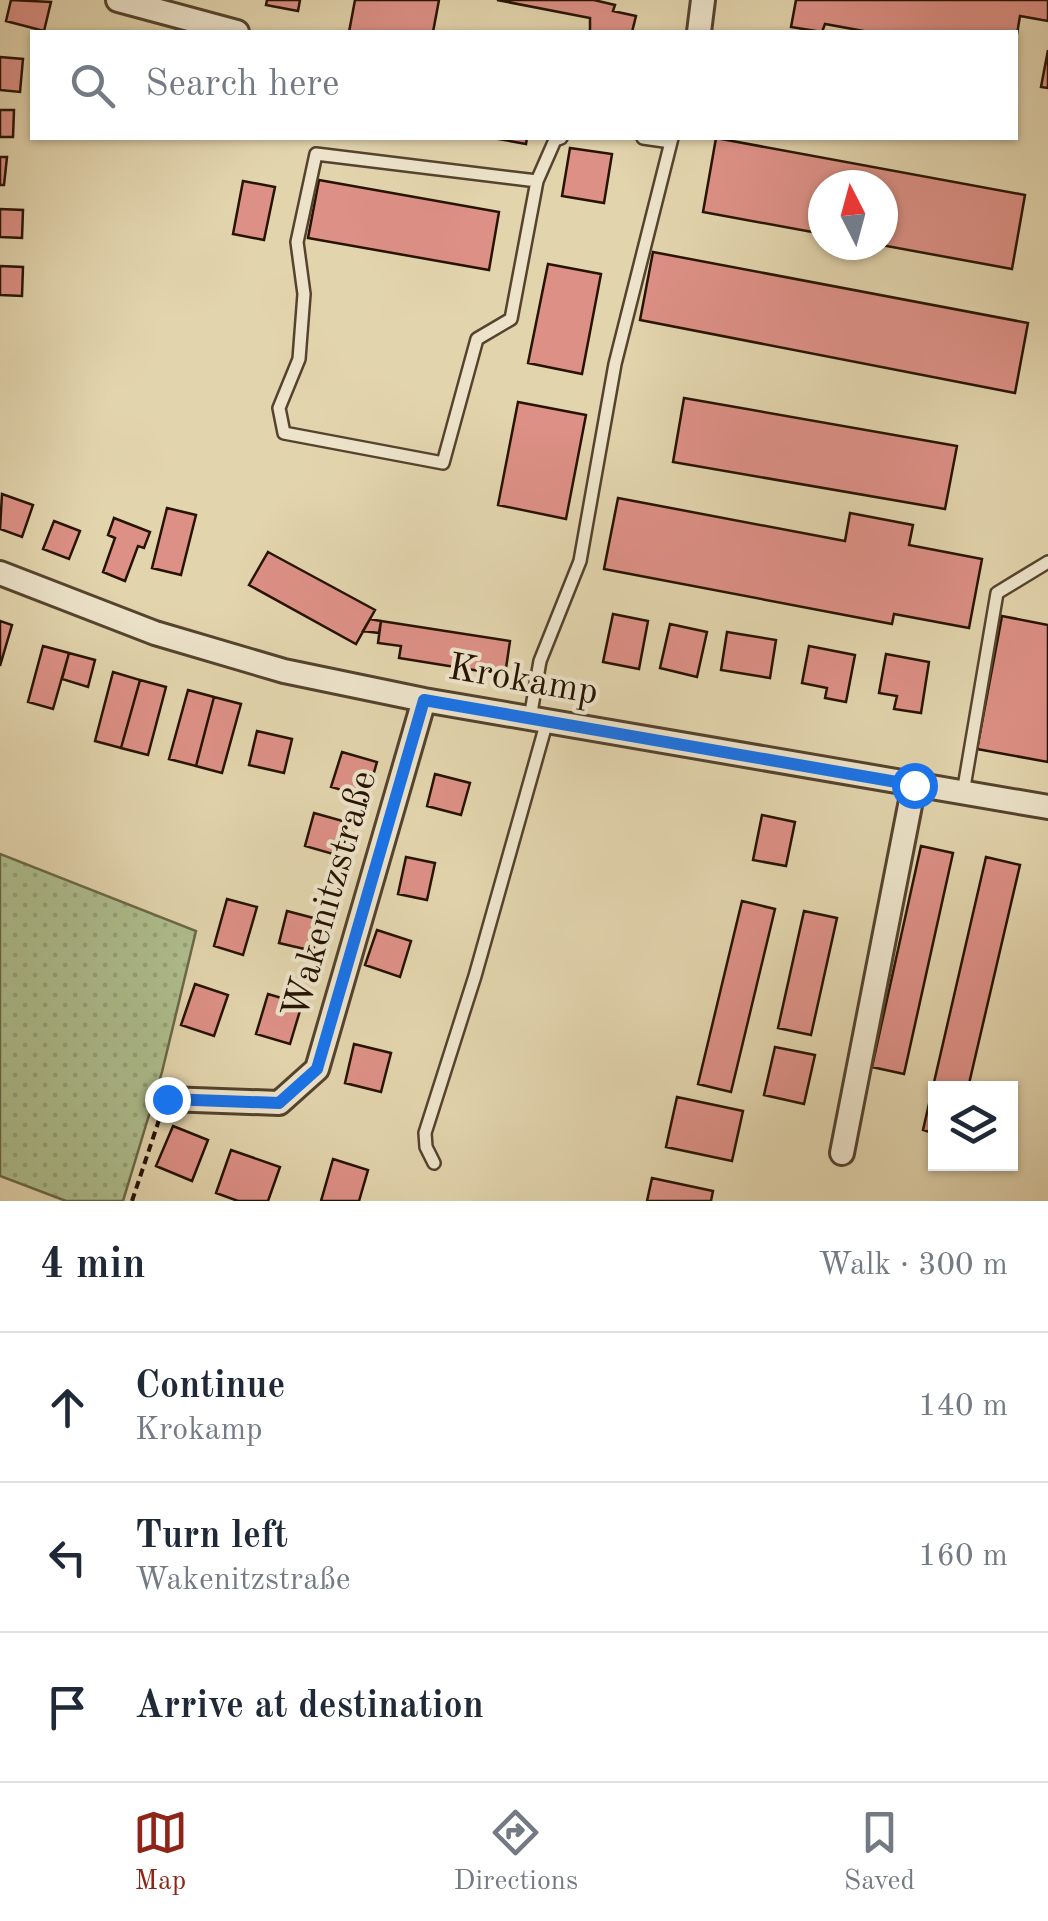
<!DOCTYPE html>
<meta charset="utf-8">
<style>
body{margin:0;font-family:"Old Standard TT",serif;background:#f2f2f3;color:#1f2937}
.controls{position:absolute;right:30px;bottom:30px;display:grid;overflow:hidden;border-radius:0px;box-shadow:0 2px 8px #0004}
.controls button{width:90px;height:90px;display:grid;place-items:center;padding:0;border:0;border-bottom:2px solid #e0e1e3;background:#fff;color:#1f2937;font:50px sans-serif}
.compass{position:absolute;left:808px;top:170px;width:90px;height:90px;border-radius:50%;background:#fff;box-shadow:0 2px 8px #0004;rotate:354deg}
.stop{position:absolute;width:30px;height:30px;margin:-22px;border:8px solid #1a73e8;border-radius:50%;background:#fff}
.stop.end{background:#1a73e8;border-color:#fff;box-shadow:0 2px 10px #0008}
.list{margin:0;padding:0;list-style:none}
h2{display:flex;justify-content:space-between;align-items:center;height:130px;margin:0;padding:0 40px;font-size:42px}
h2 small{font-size:32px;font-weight:400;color:#747a83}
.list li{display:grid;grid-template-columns:65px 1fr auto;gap:30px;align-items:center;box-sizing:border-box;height:150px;padding:0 40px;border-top:2px solid #e0e1e3}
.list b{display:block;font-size:38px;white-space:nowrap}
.list p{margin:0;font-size:32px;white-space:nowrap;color:#747a83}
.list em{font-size:32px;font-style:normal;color:#747a83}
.icon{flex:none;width:55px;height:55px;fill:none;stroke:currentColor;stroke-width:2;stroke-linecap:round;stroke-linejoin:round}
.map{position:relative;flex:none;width:1048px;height:1201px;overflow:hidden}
.search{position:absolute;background:#fff;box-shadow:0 2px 8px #0004;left:30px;right:30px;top:30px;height:110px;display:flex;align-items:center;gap:25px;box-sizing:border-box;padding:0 35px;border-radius:0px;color:#747a83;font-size:38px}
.sheet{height:580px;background:#fff}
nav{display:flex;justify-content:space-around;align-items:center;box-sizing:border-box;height:140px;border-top:2px solid #e0e1e3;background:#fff;font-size:28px;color:#747a83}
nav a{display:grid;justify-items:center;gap:5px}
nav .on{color:#8f2418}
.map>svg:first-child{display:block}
.grass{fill:url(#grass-dots);stroke:#6a6848;stroke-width:2.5}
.building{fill:#dd9086;stroke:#261302;stroke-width:2.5}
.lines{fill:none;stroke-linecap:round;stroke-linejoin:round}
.lane-casing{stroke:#55432d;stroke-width:16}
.street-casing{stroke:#55432d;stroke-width:28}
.path{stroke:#261302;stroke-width:4;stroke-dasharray:8 5;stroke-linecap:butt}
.lane{stroke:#ece3ca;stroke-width:11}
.street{stroke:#ece3ca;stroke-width:22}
.route{stroke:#1a73e8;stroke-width:12}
.labels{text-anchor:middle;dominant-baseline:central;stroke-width:8;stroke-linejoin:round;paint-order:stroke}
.street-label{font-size:38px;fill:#261302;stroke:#ece3ca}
</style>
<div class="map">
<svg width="1048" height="1201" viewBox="0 0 1048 1201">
<defs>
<pattern id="grass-dots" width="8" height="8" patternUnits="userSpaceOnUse" patternTransform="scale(2.5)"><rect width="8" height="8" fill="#aebe8e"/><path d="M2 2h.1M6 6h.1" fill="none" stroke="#96a279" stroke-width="1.8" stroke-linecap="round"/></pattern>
</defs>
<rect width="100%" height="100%" fill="#e2d4ad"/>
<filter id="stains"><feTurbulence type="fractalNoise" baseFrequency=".002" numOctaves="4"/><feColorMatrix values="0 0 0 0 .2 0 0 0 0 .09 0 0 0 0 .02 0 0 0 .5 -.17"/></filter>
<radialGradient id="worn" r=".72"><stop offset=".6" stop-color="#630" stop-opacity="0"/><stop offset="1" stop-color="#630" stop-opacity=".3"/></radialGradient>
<path class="grass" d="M0,854L196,931L162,1072L123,1201H66L0,1176Z"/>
<path class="building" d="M11,0L51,2L44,31L6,21Z
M267,0H300L298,11L266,5Z
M355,0H439L433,32H349Z
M497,0H594L615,5L613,11L636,16L632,32H590V18Z
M796,0H1048V21L1020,16L1016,40V32H869L825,24L822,32L791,27Z
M1048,50V88L1041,87Z
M0,57L23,59L20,92L0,90Z
M0,110H14L13,137H0Z
M493,138H527L526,144Z
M716,138L1025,195L1012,269L881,245L883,185H823V234L703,212Z
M570,148L612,154L604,203L562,196Z
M0,157H7L4,185H0Z
M319,180L499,212L489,270L308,238Z
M243,181L275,187L264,240L233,234Z
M0,209L23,210L22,238L0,237Z
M653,252L1028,323L1015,393L640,320Z
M548,264L601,274L582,374L528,363Z
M0,266L23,267L22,296L0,295Z
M684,398L957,446L945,509L673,462Z
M518,402L586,415L566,519L498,505Z
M2,494L33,505L22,537L0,529Z
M618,498L845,541L850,513L913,525L909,545L982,559L969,628L894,614L892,624L604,569Z
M167,508L196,515L181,575L152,568Z
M114,518L150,532L144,548L138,546L125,581L103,572L115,538L108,535Z
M54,521L80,531L69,559L43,549Z
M268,552L375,610L356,644L249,585Z
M613,614L648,621L639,669L603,662Z
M1002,616L1048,625V762L977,749Z
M370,619L381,621L379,633L363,631Z
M0,621L12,625L0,666Z
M381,621L510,641L505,675L399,658L401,646L378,643Z
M670,624L707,632L697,677L660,668Z
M727,632L776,640L770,678L721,670Z
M43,646L69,653L53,709L28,702Z
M809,646L855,655L846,702L825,698L827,688L802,683Z
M69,653L95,660L88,687L62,679Z
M886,654L929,662L921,713L894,709L897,696L879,693Z
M113,672L140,680L121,748L95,741Z
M140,680L166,687L148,755L121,748Z
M188,690L214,697L196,766L169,759Z
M214,697L241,704L222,773L196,766Z
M257,731L292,739L284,773L249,765Z
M342,752L377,762L367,797L331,787Z
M435,774L470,783L461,815L427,806Z
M314,813L350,823L340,856L305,846Z
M762,815L795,822L786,866L753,860Z
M921,846L953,853L904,1074L872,1067Z
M406,857L435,863L427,900L398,894Z
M986,857L1020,865L968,1088H936V1134L923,1130Z
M227,899L257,907L243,955L214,946Z
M742,901L775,909L731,1092L698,1084Z
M287,911L321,920L313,951L279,943Z
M804,911L837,918L811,1035L778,1028Z
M377,930L411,941L400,977L365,965Z
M195,984L228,995L214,1036L181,1025Z
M268,994L302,1004L290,1044L256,1034Z
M354,1044L391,1053L381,1092L345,1083Z
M775,1047L815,1055L804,1104L764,1095Z
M677,1097L743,1111L732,1161L666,1147Z
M173,1126L208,1140L192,1181L156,1166Z
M231,1150L280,1167L268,1201H238L216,1193Z
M333,1159L368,1170L359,1201H321Z
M652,1178L713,1191L711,1201H647Z"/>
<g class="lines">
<g class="lane-casing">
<path id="lane" d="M643,138L671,142
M537,181L316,154L297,242L304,294L299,359L279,408L284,433L443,463L477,339L511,319L537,181L555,140L561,138
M530,718L540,661L580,561L615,364L672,138
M963,793L997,593L1048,562
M434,1163L426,1147L425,1133L475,976L547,721"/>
</g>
<g class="street-casing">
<path id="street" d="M118,0L237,32
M699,32L703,0
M0,573L155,633L284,671L424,700L1048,807
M167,1099L279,1103L317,1069L424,700
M842,1153L914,785"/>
</g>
<path class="path" d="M132,1201L159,1120"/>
<use href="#lane" class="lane"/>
<use href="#street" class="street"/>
</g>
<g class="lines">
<path class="route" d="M167,1099L279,1103L317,1069L424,700L914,785"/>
</g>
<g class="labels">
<g class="street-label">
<text transform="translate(523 681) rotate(10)">Krokamp</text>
<text transform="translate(331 895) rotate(-74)">Wakenitzstraße</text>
</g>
</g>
<rect width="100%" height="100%" filter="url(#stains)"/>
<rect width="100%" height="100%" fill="url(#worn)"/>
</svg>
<div class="controls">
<button><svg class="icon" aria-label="layers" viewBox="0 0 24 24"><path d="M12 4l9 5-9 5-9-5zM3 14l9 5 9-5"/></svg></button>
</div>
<svg class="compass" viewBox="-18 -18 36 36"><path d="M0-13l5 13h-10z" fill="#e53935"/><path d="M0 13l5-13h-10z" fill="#747a83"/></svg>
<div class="stop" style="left:914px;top:785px"></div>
<div class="stop end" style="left:167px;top:1099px"></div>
<div class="search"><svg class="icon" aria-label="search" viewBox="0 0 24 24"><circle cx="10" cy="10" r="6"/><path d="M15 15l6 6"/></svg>Search here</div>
</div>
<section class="sheet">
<h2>4 min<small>Walk · 300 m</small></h2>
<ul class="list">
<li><svg class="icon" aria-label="ahead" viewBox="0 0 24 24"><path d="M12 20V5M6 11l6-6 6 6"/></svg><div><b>Continue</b><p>Krokamp</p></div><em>140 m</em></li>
<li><svg class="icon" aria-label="left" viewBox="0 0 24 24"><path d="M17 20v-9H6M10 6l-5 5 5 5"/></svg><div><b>Turn left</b><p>Wakenitzstraße</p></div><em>160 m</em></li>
<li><svg class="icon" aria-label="arrive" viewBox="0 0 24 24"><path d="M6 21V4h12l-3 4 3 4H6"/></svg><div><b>Arrive at destination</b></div></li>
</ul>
</section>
<nav>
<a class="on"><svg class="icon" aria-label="map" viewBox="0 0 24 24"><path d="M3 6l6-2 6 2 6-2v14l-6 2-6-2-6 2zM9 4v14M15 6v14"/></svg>Map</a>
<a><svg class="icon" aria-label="directions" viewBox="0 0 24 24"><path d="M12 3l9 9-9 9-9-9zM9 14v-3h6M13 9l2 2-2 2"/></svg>Directions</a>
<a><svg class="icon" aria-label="saved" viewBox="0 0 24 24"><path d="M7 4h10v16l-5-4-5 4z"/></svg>Saved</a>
</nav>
